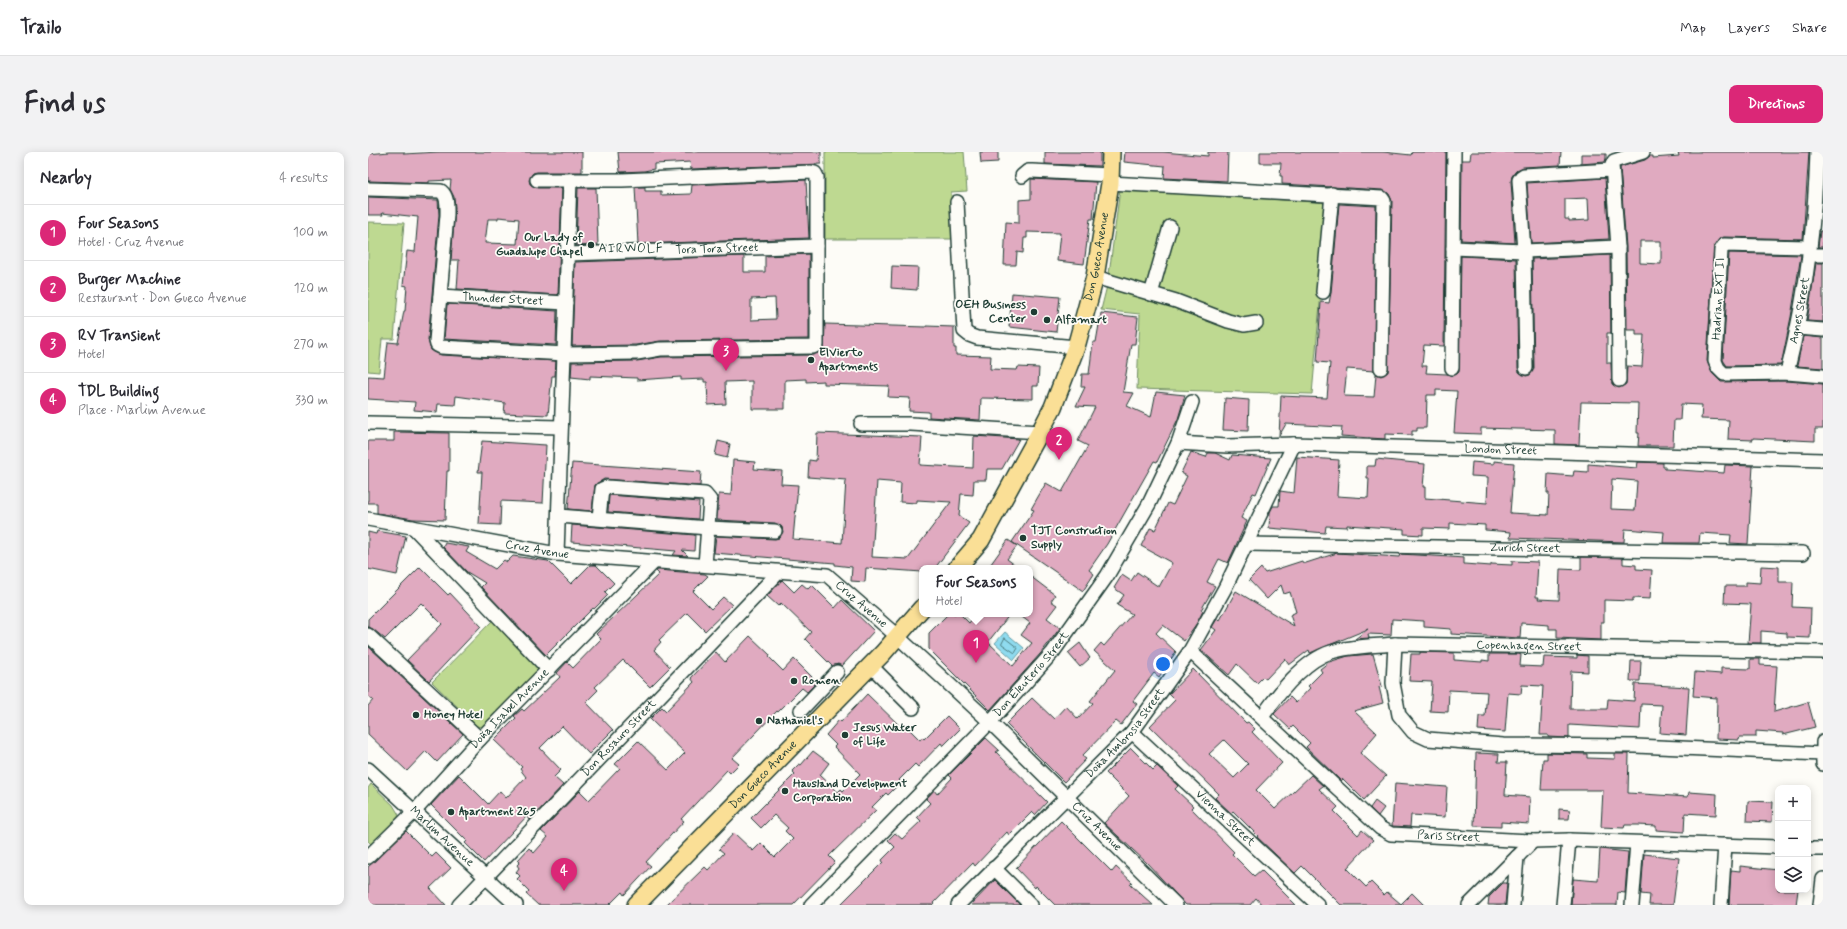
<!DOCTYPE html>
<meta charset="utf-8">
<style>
body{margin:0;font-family:Mynerve,sans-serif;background:#f2f2f3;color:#2b2b33}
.controls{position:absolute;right:12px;bottom:12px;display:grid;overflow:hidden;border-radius:8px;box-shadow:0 2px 10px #0003}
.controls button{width:36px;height:36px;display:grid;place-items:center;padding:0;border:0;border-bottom:1px solid #e1e1e2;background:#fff;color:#2b2b33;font:20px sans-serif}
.you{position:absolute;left:795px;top:512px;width:14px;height:14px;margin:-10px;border:3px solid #fff;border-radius:50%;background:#1a73e8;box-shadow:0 0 0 6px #1a73e833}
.badge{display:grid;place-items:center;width:26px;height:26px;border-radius:50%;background:#db2777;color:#fff;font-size:13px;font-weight:700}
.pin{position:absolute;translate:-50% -33px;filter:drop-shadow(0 1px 2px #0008)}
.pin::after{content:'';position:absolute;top:21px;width:14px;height:12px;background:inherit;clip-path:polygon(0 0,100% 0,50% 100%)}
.popup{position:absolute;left:551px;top:413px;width:114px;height:52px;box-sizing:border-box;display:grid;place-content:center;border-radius:8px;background:#fff;filter:drop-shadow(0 1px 3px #0005);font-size:13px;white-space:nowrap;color:#7c7c81}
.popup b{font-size:15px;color:#2b2b33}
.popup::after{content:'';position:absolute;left:50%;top:100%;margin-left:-8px;border:8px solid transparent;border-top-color:#fff}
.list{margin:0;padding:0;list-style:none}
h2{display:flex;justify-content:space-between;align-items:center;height:52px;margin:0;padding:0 16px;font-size:17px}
h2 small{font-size:13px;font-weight:400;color:#7c7c81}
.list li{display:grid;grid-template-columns:26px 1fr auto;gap:12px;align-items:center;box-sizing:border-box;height:56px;padding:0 16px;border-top:1px solid #e1e1e2}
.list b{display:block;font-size:15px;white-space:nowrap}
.list p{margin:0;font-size:13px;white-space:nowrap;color:#7c7c81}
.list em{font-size:13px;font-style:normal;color:#7c7c81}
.icon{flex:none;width:22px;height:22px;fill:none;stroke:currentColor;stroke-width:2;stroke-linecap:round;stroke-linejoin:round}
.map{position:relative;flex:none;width:1455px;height:753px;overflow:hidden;border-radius:8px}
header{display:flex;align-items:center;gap:24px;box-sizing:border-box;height:56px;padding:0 20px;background:#fff;border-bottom:1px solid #e1e1e2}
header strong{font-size:19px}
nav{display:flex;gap:22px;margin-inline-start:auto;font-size:14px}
.intro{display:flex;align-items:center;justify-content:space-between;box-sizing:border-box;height:96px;padding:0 24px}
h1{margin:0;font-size:28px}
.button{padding:10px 18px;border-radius:8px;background:#db2777;color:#fff;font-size:14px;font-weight:700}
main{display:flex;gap:24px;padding:0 24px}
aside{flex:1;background:#fff;border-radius:8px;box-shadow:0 2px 10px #0003}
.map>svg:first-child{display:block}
.green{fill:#bed991;stroke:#6e8b62}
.water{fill:#8fdbef;stroke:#629ca4}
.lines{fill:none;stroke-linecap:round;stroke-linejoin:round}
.shore{stroke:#4c7c7f;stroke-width:1}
.building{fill:#e0aac0;stroke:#1f3d34;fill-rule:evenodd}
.minor-casing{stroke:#1f3d34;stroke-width:16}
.major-casing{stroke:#1f3d34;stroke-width:20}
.minor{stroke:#fdfcf7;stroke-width:13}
.major{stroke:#fadf96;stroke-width:17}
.poi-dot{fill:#1f3d34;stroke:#fdfcf7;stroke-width:1.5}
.labels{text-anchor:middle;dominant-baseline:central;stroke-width:3.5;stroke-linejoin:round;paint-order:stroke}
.poi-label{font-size:12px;font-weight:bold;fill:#1f3d34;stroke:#fdfcf7;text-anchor:start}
.street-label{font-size:12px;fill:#1f3d34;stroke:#fdfcf7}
.neighbourhood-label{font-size:13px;letter-spacing:1px;fill:#1f3d34;stroke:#fdfcf7}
</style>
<header>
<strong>Trailo</strong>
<nav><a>Map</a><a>Layers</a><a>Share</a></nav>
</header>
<div class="intro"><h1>Find us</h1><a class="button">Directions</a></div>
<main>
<aside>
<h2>Nearby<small>4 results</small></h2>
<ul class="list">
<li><span class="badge">1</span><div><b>Four Seasons</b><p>Hotel · Cruz Avenue</p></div><em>100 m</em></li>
<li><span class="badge">2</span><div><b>Burger Machine</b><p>Restaurant · Don Gueco Avenue</p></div><em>120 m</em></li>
<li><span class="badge">3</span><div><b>RV Transient</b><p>Hotel</p></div><em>270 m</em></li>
<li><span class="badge">4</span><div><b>TDL Building</b><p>Place · Marlim Avenue</p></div><em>330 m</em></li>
</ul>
</aside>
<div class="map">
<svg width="1455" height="753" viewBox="0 0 1455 753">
<rect width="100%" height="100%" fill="#fdfcf7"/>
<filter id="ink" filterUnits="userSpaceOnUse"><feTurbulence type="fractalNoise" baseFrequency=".025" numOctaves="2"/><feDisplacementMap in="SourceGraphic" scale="8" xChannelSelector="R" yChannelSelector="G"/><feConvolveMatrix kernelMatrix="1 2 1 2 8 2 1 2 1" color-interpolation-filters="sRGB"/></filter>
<g filter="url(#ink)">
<path class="green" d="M457,0H596L599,39L583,40L585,87H457Z
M752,37L961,51L944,242L769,237L772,162L733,158L740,130Z
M0,70L36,71L26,187H14L11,220L0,219Z
M127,466L170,515V520L118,577L109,574L64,530Z
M3,632L25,653L31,663L28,669L4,693L0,689V636Z"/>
<path class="water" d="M637,480L656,496L646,508L627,491Z"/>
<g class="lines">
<path class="shore" d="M637,486L650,496L647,501L634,492Z"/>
</g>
<path class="building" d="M21,0H36V2L71,0H214V20H169L165,21L161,28L162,32L169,36H194L190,143L89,137L91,108H83L87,56L86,45L82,37L83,28L61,29V31L0,29V2ZM130,65L151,67L149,92L117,91L120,67H130Z
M250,0H453V12L323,17L322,10L306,11L286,12V17L276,19L252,20Z
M612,0H630V10L613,11Z
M677,0H732V14L677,12Z
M757,0H795L840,4V0H860L859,29L796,26L797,14L756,10Z
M892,0H1015L1043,3L1044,0H1078L1076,194L1056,193L1054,214H1059L1058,221L1079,222L1084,224L1089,222L1091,220L1093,104L1148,107L1150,216L1151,220L1158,224L1162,223L1166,216L1164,107L1242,103L1243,181H1239V211H1243L1244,232L1251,236L1258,232L1259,214L1274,215L1276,183H1268V178H1259L1258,95L1252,15L1277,8L1282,4H1285V6L1311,4L1310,0H1441L1435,87L1356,85L1352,86L1346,94L1339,209L1344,221L1353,230L1419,229L1455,232V277H1447V289L1385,286V288L1360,287L1361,268L1333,267L1334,253L1313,252L1312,268H1306L1305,294H1270L1271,281H1269L1270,251L1213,250L1211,293L1187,292V278L1113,276V282L1086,281L1089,239L1068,238V243H1059L1058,276H1049V279H1044V283L1017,282V287L973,284L974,275L918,272L911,284L913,244L959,246L962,211L949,210L953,150L961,151L963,141L971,52L1008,54L1006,219L979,217L976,244L1006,245L1008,222L1013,224L1020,220L1024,49L1021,42L1014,38L914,32V24H912L913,11H892ZM1272,89H1293V112L1272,111Z
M1103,0H1193L1192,13L1155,15L1149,18L1144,24L1143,29L1147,91L1093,88L1094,8H1102Z
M1213,2H1238V6L1237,10L1213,12Z
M1237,26L1241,87L1163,91L1159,31ZM1220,46L1221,68L1201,69V67H1197V47Z
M663,27L728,30L725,67H722L716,112L689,109L692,81L659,80V86H656L655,101L649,100L648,113H636L638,70L651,71V48L663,47Z
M438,28L441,86L270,92L267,35H277V39H293V43L323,42L324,33Z
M210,36H228L230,93L208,94Z
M0,45L70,48L71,63L60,188L63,198L73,203L188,209L187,224H184L180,263L136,261L137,251L88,244L87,253L70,252L69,260L46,258L47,250L0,247V224L16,225L20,190L30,191L36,159H37L39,134L35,133L39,99L47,100L50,65L14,61L15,63H0Z
M1452,79H1455V95H1450Z
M1361,101L1433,103L1423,165L1413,213L1359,214L1355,208Z
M441,102V187L292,189L268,193L204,194L207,110L376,104V120H397V104ZM407,146L408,167L383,168V147Z
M1448,111H1455V170L1439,169Z
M524,114L550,115L549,138L523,136Z
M644,141L692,145L688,180L641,175Z
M79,152L189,159L188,193L76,187Z
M733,161L770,165L767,192H763L755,240L766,241L759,254L783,265L788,240L817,243L810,267L789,310L786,309L739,392L721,418L726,422L715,439L644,390L666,358L663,357L678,331L694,340L720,294L710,289L727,255L708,254L717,235H713L714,222H721L725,190H728Z
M457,172L558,175V174L586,175V196H588V203L623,204L622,217L649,218L650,215L671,216L670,234H665V247L613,246L612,268L561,265V260L541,259L542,246L520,245L521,234L456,232V229L438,230V227L417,228V257H384V229L357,230L358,252L340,253L339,230H336V227L313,228V225L269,228V226L222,224V227L203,225L204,210L269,209L293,205L445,203L456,197Z
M1435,184L1455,186V216L1429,214Z
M857,246L881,248L880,279L855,278Z
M26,280L81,281V319H79L77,368L45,367L9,361V351H0V289H26Z
M449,281L554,285L552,313L605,316L606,284L651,287L634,317H619L618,328H606L605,343L593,342L591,364L601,371L567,416H554V420L498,416L497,430L483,429L484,415L467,413V411L346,401L348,384L407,387L411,386L415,380L414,375L407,371L349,368L351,342L363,343L365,308L387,310L386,317L414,319L413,332L430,333L425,387L474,391L478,328L440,325L441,308L448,309ZM509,329L533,331L532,350L549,351V348L583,350L540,407L504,405Z
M114,289L178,293L175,351L133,349L132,373L111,372L114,320H110Z
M350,289L362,292L359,306L347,303Z
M823,300L838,305L840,301H847L862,308L864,303L903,306L888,342L885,341L873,366L879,369L860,411L851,407L839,430L847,434L833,458L835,459L829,471L816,489L795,473L788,481L808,500L791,525L786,521L765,549L769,552L753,573L748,569L714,604L718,607L696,630L638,572L664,546L686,567L698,554L710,567L725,551L722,549L747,518L726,499L733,491L736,494L764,462L749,453L756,443L746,436L754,423L763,429L769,420L791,435L804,411L773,394L782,376L787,378L800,351L805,353L819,324L813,321Z
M929,305L971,308L969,344L1000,346L1001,326H999V314H1007L1008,307L1057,312L1055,335H1057V346L1119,351L1120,325L1103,324L1104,310L1126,312V309L1146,311L1142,361L1180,363L1181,341H1179L1180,322L1205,324L1206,319L1220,320V312L1269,316L1270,310L1295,311V315H1297V317L1356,321L1357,313L1385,314L1380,392L1362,391L1363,383L1332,381L1331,391H1295L1296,380L1257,377L1256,390L1142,386L1143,380L1117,378V373L1082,371V377L1055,376V383L1036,382V377L979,373V375L958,374L957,381L901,376L902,360L905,354H911L912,339L926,341ZM1244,327L1269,329L1267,358L1243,357Z
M204,311L333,320L332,334L236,327L227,333L224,359L200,357Z
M241,343L331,350L330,367L240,360Z
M204,373L327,383L326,399L314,398L320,404L305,403L308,399L203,390Z
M9,379L38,384L29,423L0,417V380L8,382Z
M640,388L649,394L639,407L651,416H620Z
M77,391L101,395L98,400L127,417L136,408L139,410L145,404L180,409L203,432L222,413H228L246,431L237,440L240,443L226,457L225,456L178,503L113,435L117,431L99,420L75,395Z
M969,401L1031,405L1032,402L1082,405L1096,406V412L1123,414V412L1144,413V409L1170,410L1168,445H1171L1170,447L1191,448L1192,417L1213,418V405L1255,406V412L1268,413V417L1284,418L1282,447L1265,446V449L1236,448V470H1233V488L1189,486V477H1181V473L1153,471L1152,486L1083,482V477L1056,475V469L1024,467L1023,483L1000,482L1001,486L987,487L1000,477L942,501L941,498L921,513L917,507L898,527L895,525L889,531L869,512L861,523L833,498L848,478L844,475L849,467L852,468L868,439L926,474L922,463L928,460L922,440L916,442L913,433L899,447L881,428L893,416L897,421L934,409L935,412Z
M1393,414L1411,415V430H1425L1424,455L1443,456L1442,486L1419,485V481L1393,479V491H1380L1383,452L1356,451L1357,434H1378V430L1392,431Z
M52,415L80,443L82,441L113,474L61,529L39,508L74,472L53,451L17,487L5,477L0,475V467Z
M290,418L337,422L340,424L325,439L343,457L355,445L364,453L337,479L319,461L291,488L293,490L286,498L302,515L282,535L255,508L227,535L230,538L218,550L245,578L221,602L194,574L172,596L193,618L186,625L195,633L162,668L159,664L116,710L97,691L99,689L63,653L91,623L120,652L132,639L138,646L158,625L152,617L154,615L126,588L148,566L146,564L154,557L156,559L192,525L189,521L199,510L205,516L233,487L228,482L291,422L288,419Z
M662,424L687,443L683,449L689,453L679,466L692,476L673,501L622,558L561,497V481L580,462H592L601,471L608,462H642L620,490L645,514L664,491L653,483L662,471L650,462H662Z
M414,428L426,440L434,432L440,437L444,433L467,456L474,448L506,479L474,514L470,512L464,514L437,487L443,480L413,451L410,454L399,444Z
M382,484L402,503L401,505L415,519L426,507L449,530L439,540L434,536L410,560L409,559L364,606L371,612L362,621L359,618L313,667L316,669L278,710L283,714L256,743L254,740L241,753H170L158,742L161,739L149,727L152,724L148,720L151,716L149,713L152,710L150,708L161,696L166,701L180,685L173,679L212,639L221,648L252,616L247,612L270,589L300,618L317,601L282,567L294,555L298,559L326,530L323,526L348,500L357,510Z
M712,491L722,506L712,515L700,501Z
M0,494L95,582L69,610L58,599L39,619L0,582V554L5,548L0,544Z
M1052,500L1086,501V508L1114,510V508L1121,509V502H1151L1153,503L1152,514L1175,515L1176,505L1209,506V503L1220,504V520L1203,519L1202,557H1239L1240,547L1266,549L1267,532L1321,535L1318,583L1292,581L1294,553L1273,552L1272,577L1201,573V586L1180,585V583H1172L1175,534L1154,533L1153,542L1140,541L1137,580L1110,578L1111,564H1117L1119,540L1081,538L1080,560L1062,559L1064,530L1041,529L1043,502H1052Z
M1005,502L1014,534L1011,535L1015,551L986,559L1009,581L992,601L1018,624L996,648L975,627L973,629L938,595L942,591L925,574L922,577L906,562L922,545L928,551L942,536L940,534L954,520L952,517L961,510L980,504Z
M1382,507H1392V513L1409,514L1406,560L1440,550L1447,575L1415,583V581L1388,579V585H1372L1371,588L1348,587L1349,546L1325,544L1327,520L1353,522V516L1382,517Z
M1263,509H1273L1272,529H1262Z
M825,517L878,571L880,570L887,577L884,580L914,611L888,638L907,657L943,623L955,634L951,637L970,655L966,659L990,683L994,678L1005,688L979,716L998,735L1003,730L1016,743L1019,740L1033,752L1044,741L1056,753H973L934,714L927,721L889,685L890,684L865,659L863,661L847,646L851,642L782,574L807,548L801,542ZM856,588L880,612L866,626L841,602Z
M499,542L535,577L538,574L552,588L554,585L556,587L579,564L592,577L575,594L573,591L550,615L547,612L531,628L533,630L520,643L518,641L504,655L508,658L461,704L467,710L425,753H298L337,715L340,718L356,701L351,697L366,681L385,699L393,691L407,705L425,687L417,679L420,676L406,663L393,676L383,666L427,622L424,619L431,612L433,613L445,599L461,611L452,623L470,640L473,637L475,639L492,622L466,595L468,593L458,583L471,568L473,570Z
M618,586L631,598L628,600L679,650L667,663L664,660L641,683L639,680L607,714L605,711L564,753H472L515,710L514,708L527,695L520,688L527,681L534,687L553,669L549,665L562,651L558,647L566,638L569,642L584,626L581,623Z
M763,596L785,618L789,614L810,634L807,637L825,654L823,656L866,700L864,702L886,724L893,718L928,753H894L888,746L882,753H818L779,711L736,671L761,644L738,621Z
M1108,601L1131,602L1130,610H1139L1137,643L1162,645L1161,672L1133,670V675L1106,674Z
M1179,601L1219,602V606L1247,607V602H1261L1260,641L1320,645L1321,640L1349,642L1348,663L1317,661L1316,680L1288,678V674L1270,673H1257L1256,676L1233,675L1235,638H1173L1175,607H1179Z
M1027,631L1079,635L1077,665L1043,663L1042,675L1024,674Z
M1007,649L1016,656L1010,664L1002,656Z
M1380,649L1405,650L1404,670L1379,669Z
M1191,657L1202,658L1201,667H1191Z
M693,669L744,720L748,715L764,730L762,732L785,753H687L668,734L667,736L648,716Z
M38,679L64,705L68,701L83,716L62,736L78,753H0V715Z
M1232,697L1260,700L1257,741L1250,740L1249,753H1203L1205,727L1230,729Z
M1276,702L1311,706L1305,753H1281L1282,743L1273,742Z
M1372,714L1410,718V738H1430L1428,753H1361L1363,718L1372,719Z
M627,728L652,753H603Z
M1135,731H1139L1137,753H1120L1121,745Z"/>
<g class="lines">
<g class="minor-casing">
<g id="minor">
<path d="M654,24L660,19H664L742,23"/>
<path d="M742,31L1014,46L1016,49L1013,216"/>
<path d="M0,37L73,39C80,45 79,54 79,63L68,189L69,193L73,195L197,202L269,201L292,197L445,195L449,193V25L447,21L443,20L254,28H169"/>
<path d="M589,50L596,179L601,183L609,186L708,195"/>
<path d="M1442,95L1356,93L1353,98L1347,209L1350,216L1356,222L1419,221L1455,224"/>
<path d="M1085,96L1156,99L1250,95"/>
<path id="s1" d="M200,102L449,94"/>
<path d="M1441,103H1455"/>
<path d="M727,125L808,149L860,169L876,173L888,171"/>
<path d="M955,140L964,42"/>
<path d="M783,142L802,75"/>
<path id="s2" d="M72,144L198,151"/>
<path d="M1430,176L1455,178"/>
<path d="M1084,216L1086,0"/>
<path d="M1158,216L1156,99L1151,28L1153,25L1156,23L1244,18"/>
<path id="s3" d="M1419,221C1437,149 1447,74 1449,0"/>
<path d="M1251,228L1250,95L1244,13L1246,9L1275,0"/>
<path d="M0,271L193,275"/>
<path d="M493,272H543L672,280"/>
<path id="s4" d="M810,291L859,294L926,292L1455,308"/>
<path d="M191,364L340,376L407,379"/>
<path d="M231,366L234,337L239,335L337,342L342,348L337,413"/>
<path id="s5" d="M0,367L189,402L459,423L529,484L622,570L808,753"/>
<path d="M45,375L181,518"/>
<path id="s6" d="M879,392L1435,401"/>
<path d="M189,402L202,28"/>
<path d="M0,483L112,587"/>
<path d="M1027,492L1025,531L1031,563L1045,580L1060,587L1135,593L1267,594L1455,602"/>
<path id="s7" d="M822,499L1012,676L1023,682L1165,689L1201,688L1410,695"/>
<path d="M503,514L545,556"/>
<path d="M433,558L469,520"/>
<path id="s8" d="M894,565C910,542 935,509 963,500C983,494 1006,494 1027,492L1455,500"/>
<path id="s9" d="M764,580L950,753"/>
<path d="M1455,590V612"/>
<path id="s10" d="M0,617L148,753"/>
<path d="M1440,697H1455"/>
<path id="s11" d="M0,705L46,660L112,587L286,410"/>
<path d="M626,716L663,753"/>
<path id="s12" d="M91,753L411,420"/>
<path id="s13" d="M443,753L622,570L685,500L739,424L781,352L810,291L824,250"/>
<path id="s14" d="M590,753L764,580L822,499L857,436L926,292"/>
<path d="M1101,753L1165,689"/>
<path d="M1145,753L1149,705"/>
<path d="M1195,753L1201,688"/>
<path d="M1264,753L1269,691"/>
<path d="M1353,753L1357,693"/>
<path d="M1452,753L1455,727"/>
</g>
</g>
<g class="major-casing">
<g id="major">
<path id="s15" d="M589,416L613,388L672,280L685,255L708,195L727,125L742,31L743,0"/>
<path id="s16" d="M268,753L515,501L554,456"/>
</g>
</g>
<use href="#minor" class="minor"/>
<use href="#major" class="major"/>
</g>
</g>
<g class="poi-dot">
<circle cx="223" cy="93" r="4"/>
<circle cx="666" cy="160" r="4"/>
<circle cx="679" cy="168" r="4"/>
<circle cx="443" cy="208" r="4"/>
<circle cx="655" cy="386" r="4"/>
<circle cx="426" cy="529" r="4"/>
<circle cx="48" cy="563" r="4"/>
<circle cx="391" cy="569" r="4"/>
<circle cx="477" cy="583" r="4"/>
<circle cx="417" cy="639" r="4"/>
<circle cx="83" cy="660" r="4"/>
</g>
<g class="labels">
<g class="poi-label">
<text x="215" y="86" text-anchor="end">Our Lady of<tspan x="215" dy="14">Guadalupe Chapel</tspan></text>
<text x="658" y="153" text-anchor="end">OEH Business<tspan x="658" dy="14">Center</tspan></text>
<text x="687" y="168">Alfamart</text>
<text x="451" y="201">ElVierto<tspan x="451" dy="14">Apartments</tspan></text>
<text x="663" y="379">TJT Construction<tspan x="663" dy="14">Supply</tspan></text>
<text x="434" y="529">Romen</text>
<text x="56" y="563">Honey Hotel</text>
<text x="399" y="569">Nathaniel's</text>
<text x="485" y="576">Jesus Water<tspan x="485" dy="14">of Life</tspan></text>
<text x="425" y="632">Hausland Development<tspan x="425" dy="14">Corporation</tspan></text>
<text x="91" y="660">Apartment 265</text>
</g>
<g class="street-label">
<text stroke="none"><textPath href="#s1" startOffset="149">Tora Tora Street</textPath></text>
<text stroke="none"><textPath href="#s15" startOffset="345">Don Gueco Avenue</textPath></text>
<text stroke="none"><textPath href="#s2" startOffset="63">Thunder Street</textPath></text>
<text transform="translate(1351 147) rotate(-87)">Hadrian EXT II</text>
<text stroke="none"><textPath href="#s3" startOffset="64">Agnes Street</textPath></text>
<text stroke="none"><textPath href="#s4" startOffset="323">London Street</textPath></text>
<text stroke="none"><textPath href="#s5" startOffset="172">Cruz Avenue</textPath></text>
<text stroke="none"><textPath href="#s6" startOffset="278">Zurich Street</textPath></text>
<text stroke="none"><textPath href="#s5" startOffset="508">Cruz Avenue</textPath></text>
<text stroke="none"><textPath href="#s8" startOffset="295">Copenhagen Street</textPath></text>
<text stroke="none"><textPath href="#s13" startOffset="319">Don Eleuterio Street</textPath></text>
<text stroke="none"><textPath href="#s11" startOffset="205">Doña Isabel Avenue</textPath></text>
<text stroke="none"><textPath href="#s14" startOffset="240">Doña Ambrosia Street</textPath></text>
<text stroke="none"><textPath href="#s12" startOffset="231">Don Rosauro Street</textPath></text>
<text stroke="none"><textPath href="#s16" startOffset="182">Don Gueco Avenue</textPath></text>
<text stroke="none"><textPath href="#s9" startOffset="127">Vienna Street</textPath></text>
<text stroke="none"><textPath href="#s5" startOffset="832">Cruz Avenue</textPath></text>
<text stroke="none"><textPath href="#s10" startOffset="100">Marlim Avenue</textPath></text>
<text stroke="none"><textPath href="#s7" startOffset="330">Paris Street</textPath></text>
</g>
<g class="neighbourhood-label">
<text x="263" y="96">AIRWOLF</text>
</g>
</g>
</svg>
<div class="controls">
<button>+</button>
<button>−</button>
<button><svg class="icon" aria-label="layers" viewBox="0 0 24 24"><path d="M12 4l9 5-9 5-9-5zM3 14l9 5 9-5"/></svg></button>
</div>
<div class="you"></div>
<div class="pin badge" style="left:608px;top:511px">1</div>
<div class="popup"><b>Four Seasons</b>Hotel</div>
<div class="pin badge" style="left:691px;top:308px">2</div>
<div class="pin badge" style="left:358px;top:219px">3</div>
<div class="pin badge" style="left:196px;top:739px">4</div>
</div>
</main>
